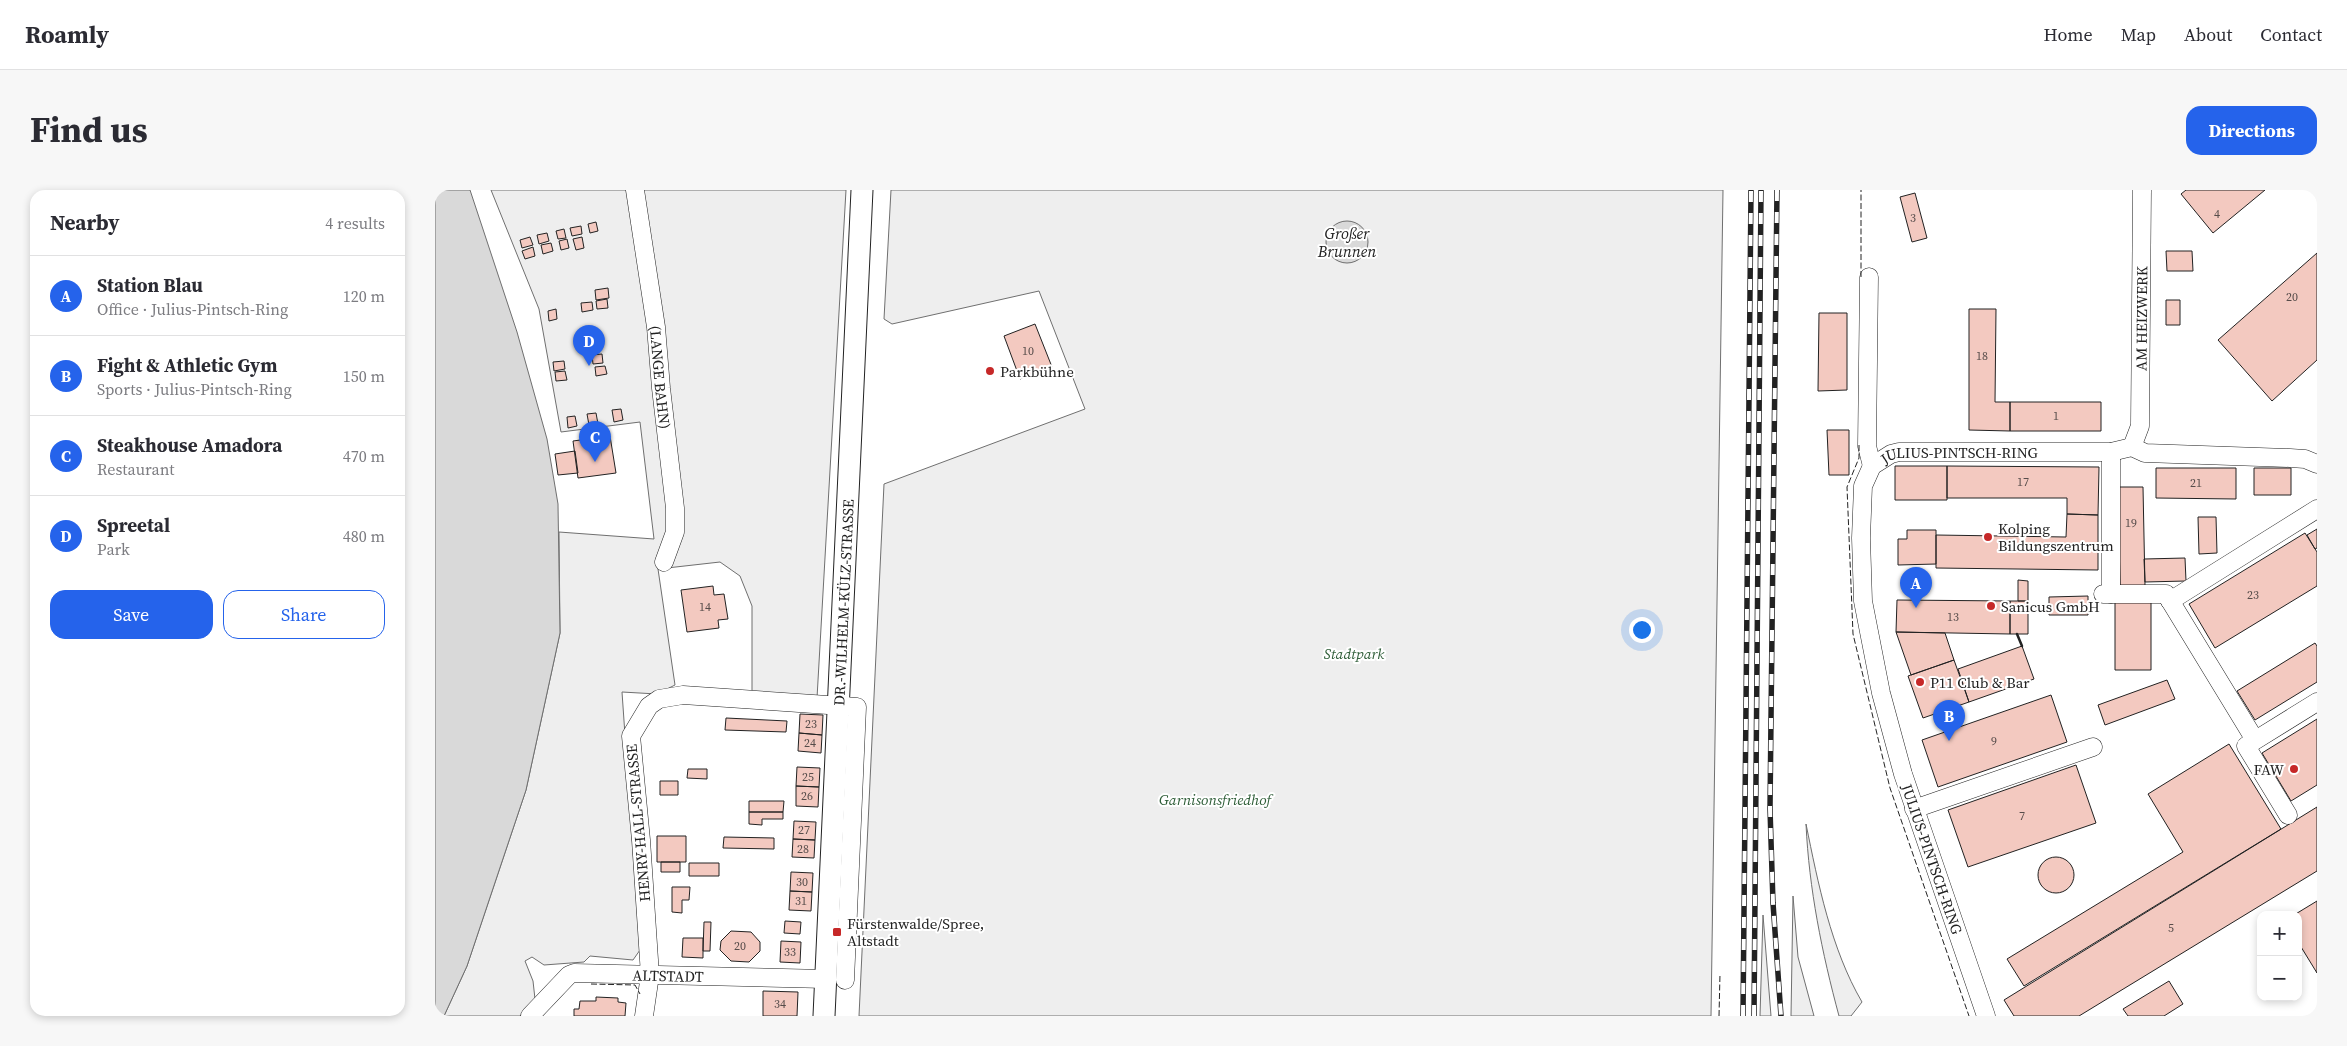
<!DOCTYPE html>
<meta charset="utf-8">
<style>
body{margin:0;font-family:"Source Serif 4",serif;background:#f7f7f7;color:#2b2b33}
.controls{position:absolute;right:15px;bottom:15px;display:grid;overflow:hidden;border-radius:10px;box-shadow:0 2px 8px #0003}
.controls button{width:45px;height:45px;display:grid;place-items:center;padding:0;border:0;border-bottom:1px solid #e1e1e2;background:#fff;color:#2b2b33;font:25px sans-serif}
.you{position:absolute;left:1206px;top:439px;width:18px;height:18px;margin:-12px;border:4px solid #fff;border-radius:50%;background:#1a73e8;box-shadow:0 0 0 8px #1a73e833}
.badge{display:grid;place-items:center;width:32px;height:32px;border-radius:50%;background:#2563eb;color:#fff;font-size:16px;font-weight:700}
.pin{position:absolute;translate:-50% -41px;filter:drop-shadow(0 1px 2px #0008)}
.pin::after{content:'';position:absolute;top:26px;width:18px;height:15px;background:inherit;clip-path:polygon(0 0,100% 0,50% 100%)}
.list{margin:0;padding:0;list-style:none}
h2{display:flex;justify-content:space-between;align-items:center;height:65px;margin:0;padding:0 20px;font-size:21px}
h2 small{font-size:16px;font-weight:400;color:#7c7c81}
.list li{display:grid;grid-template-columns:32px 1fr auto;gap:15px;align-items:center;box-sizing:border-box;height:80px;padding:0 20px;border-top:1px solid #e1e1e2}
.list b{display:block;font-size:19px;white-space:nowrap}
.list p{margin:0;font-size:16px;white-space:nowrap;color:#7c7c81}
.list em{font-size:16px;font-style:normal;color:#7c7c81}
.actions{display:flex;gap:10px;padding:15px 20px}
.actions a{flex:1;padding:11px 0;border:1px solid #2563eb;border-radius:15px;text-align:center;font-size:18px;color:#2563eb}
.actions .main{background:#2563eb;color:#fff}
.map{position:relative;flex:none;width:1882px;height:826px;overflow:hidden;border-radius:15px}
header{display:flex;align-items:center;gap:30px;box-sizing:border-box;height:70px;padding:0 25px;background:#fff;border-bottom:1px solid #e1e1e2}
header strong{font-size:24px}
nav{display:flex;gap:28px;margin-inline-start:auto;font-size:18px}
.intro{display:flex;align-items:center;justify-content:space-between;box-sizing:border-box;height:120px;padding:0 30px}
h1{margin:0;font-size:35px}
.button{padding:12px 22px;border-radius:15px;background:#2563eb;color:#fff;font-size:18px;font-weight:700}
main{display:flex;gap:30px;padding:0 30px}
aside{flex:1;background:#fff;border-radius:15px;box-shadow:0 2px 8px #0003}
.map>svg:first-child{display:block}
.green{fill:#eee;stroke:#6f6f6f}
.water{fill:#d9d9d9;stroke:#6f6f6f}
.building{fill:#f3c9c0;stroke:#222}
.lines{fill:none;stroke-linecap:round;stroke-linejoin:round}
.minor-casing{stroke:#222;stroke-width:19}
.major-casing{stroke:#222;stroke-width:23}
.minor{stroke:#fff;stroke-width:18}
.major{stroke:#fff;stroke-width:21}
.rail-casing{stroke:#222;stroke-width:5.5}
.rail{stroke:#fff;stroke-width:4;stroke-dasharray:11;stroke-linecap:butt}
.fence{stroke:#222;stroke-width:1;stroke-dasharray:6 2.5;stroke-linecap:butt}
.wall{stroke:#222;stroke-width:2.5}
.poi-dot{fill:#c62828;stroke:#fff;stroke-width:2}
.labels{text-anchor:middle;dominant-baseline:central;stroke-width:4;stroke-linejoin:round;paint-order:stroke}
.number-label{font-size:12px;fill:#564c4a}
.street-label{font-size:15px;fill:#222;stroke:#fff}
.poi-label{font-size:15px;fill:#222;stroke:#fff;text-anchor:start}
.park-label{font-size:15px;font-style:italic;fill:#2f5e38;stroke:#fff}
.water-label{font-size:16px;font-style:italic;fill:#222;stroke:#fff}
</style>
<header>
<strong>Roamly</strong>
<nav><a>Home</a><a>Map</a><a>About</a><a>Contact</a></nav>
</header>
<div class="intro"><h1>Find us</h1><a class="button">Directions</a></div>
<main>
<aside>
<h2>Nearby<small>4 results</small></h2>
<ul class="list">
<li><span class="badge">A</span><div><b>Station Blau</b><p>Office · Julius-Pintsch-Ring</p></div><em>120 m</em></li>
<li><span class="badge">B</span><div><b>Fight &amp; Athletic Gym</b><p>Sports · Julius-Pintsch-Ring</p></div><em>150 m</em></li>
<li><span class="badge">C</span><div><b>Steakhouse Amadora</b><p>Restaurant</p></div><em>470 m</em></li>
<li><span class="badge">D</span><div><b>Spreetal</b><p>Park</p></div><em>480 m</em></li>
</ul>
<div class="actions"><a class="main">Save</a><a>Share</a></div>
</aside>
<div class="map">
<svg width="1882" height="826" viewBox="0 0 1882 826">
<rect width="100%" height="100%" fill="#fff"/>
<path class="green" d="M56,0H411L382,508L317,503V416L305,386L285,372L223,379L240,495L222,504L187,502L205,760L198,770L155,766L149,772L109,775L97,767L90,771L98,791L100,809L85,826H9L32,776L91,600L125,443L124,342L219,349L205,232L126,242L104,119Z
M456,0H1288L1276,826H424L449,294L650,219L604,101L457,134L449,129Z
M1371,634C1383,693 1396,759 1427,812L1416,826H1404C1387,763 1374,699 1371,634Z
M1358,706L1363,767L1379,826H1356Z
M1328,725L1336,826H1325Z"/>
<path class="water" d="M0,0H35L82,142L112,249L123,314L125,443L91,600L32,776L9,826H0Z
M891 52a21 21 0 1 1 42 0a21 21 0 1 1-42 0Z"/>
<path class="building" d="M1751,0H1830L1778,43L1746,4Z
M1480,3L1492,48L1477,52L1465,7Z
M161,32L163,41L155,43L153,34Z
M146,36L147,44L137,46L135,38Z
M129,39L131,48L123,49L121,41Z
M112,43L114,51L104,54L102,45Z
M95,47L98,55L87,58L85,50Z
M147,47L149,58L141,60L138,49Z
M132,49L134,58L126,60L124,51Z
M116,53L118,61L108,64L106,55Z
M98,57L100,66L90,69L87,61Z
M1731,61H1757L1758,81H1732Z
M1882,63V170L1837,211L1783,150Z
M173,98L174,108L161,110L160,100Z
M172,109L173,118L162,119L161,111Z
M1731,110H1745V135H1731Z
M157,112L158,120L147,122L146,113Z
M121,119L122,129L114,131L113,121Z
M1534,119H1561L1560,212H1575V241L1534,240Z
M1384,123H1412V200L1383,201Z
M600,134L617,177L585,189L569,146Z
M167,164L168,173L158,174L157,165Z
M129,171L130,179L119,181L118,172Z
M170,176L172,184L161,186L160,177Z
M130,181L132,190L121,191L120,182Z
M1575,212H1666V241H1575Z
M186,219L188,230L179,232L177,220Z
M161,223L163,234L154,235L152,224Z
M140,226L142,236L133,238L132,227Z
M1392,240H1414V285H1394Z
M175,246L181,283L143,288L138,251Z
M140,261L143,283L123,285L120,264Z
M1460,276H1512V310H1460Z
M1512,276L1664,277L1663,325L1632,324V308H1512Z
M1721,278H1801V309L1721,308Z
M1819,278H1856V305H1819Z
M1683,297H1708L1710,396H1685Z
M1632,324L1663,325V380L1501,378V345L1631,347Z
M1763,327H1781L1782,363L1764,364Z
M1882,339V358L1880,359L1872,345Z
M1472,340H1501V374L1463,375V349H1472Z
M1870,343L1882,362V396L1780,458L1754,414Z
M1750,368L1751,391L1710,392L1709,369Z
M1583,390L1593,391V411H1583Z
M278,396L279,405L289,404L293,429L283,430L284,438L252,442L246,400Z
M1653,406V425H1614V407Z
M1462,410L1575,411V444L1461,442Z
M1575,411H1593V444H1575Z
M1680,412H1716V480H1680Z
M1461,442L1510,443L1519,470L1476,485Z
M1880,453L1882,456V492L1820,530L1802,501Z
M1587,456L1599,489L1534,512L1523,479Z
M1519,470L1534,512L1488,528L1473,486Z
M1732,490L1740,509L1670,535L1663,515Z
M1616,505L1632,552L1503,597L1487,550Z
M365,524L388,525L387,545L364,543Z
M291,528L352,531L351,542L290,540Z
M1882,529V595L1856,611L1827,563Z
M364,543L387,545L386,563L363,561Z
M1794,554L1846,639L1589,796L1572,769L1748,662L1713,604Z
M1641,575L1661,633L1533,677L1513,620Z
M362,577L385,578L384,597L361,596Z
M253,579H272V589L252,588Z
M225,591H243V605H225Z
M361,596L384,597L383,617L361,616Z
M314,611H349L348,622H314Z
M1882,617V681L1644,826H1579L1569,810Z
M314,622H348V629H327V635L314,634Z
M359,631L381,632L380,650L358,649Z
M222,646H251V672H222Z
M289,647L339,648V659L288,658Z
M358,649L380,650L379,668L357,667Z
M1603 685a18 18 0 1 1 36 0a18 18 0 1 1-36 0Z
M226,672H245V682H226Z
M254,673H284V686H254Z
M356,682L378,683L377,702L355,701Z
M237,697H255L254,710H247V723L237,722Z
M355,701L377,702L376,721L354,720Z
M1882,711V783L1863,752V725H1859Z
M350,731L366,732L365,744L349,743Z
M269,732H276L275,761H268Z
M296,741L316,742L325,752V761L314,772L296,771L285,760L286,751Z
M248,748H268V768L247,767Z
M346,751L366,752L365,773L345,772Z
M1734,791L1748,814L1729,826H1693L1688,819Z
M328,801L363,802L362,826H328Z
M161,807L183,808V812L191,813L190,826H139V819H144L145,811H161Z"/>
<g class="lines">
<g class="minor-casing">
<g id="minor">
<path id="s1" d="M200,0L221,137L226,198L240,318V342L229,372"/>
<path d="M1434,87L1432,256L1437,276"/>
<path id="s2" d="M1697,257L1705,236L1707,0"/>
<path d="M1668,404H1731L1820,550"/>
<path d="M1676,404V262"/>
<path d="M1735,411L1882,319"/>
<path d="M1479,619L1658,557"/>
<path d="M1853,625L1811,556L1882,512"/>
<path id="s3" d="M95,826L134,785L139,783L391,789"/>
<path d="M209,826L215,785L206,650L196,546L214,516L224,509L248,505L422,517L410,790"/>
<path id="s4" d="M1551,826L1468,584L1446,503L1428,411L1426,348L1428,296L1437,276L1456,264L1464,262H1676L1697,257L1710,263L1855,268L1870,269L1882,274"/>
</g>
</g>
<g class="major-casing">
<g id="major">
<path id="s5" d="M389,826L427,0"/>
</g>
</g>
<use href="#minor" class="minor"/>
<use href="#major" class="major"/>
<g class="rail-casing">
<path id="rail" d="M1342,0L1335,619L1338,713L1346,826
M1308,826L1316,0
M1319,826L1326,0"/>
</g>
<use href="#rail" class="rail"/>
<path class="fence" d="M1426,87V0
M1424,255V268L1412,297L1418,444L1455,598L1534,826
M156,794L200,795L205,804
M1284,826L1285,784"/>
<path class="wall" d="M1582,444L1587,456"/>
</g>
<g class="poi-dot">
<circle cx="555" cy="181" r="5"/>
<circle cx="1553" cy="347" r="5"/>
<circle cx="1556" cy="416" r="5"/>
<circle cx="1485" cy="492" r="5"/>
<circle cx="1859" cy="579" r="5"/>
<rect x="397" y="737" width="10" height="10" rx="2.5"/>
</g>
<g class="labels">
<g class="number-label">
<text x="1782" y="24">4</text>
<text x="1478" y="28">3</text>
<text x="1857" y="107">20</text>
<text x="593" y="161">10</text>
<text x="1547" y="166">18</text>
<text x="1621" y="226">1</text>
<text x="1588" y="292">17</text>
<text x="1761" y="293">21</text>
<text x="1696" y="333">19</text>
<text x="1818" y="405">23</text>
<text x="270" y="417">14</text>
<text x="1518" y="427">13</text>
<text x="376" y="534">23</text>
<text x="1559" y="551">9</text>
<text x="375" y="553">24</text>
<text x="373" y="587">25</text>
<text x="372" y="606">26</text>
<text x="1587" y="626">7</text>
<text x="369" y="640">27</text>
<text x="368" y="659">28</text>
<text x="367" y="692">30</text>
<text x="366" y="711">31</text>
<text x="1736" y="738">5</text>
<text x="305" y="756">20</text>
<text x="355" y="762">33</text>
<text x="345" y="814">34</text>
</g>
<g class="street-label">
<text stroke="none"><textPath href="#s2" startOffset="130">AM HEIZWERK</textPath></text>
<text stroke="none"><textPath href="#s1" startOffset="189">(LANGE BAHN)</textPath></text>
<text stroke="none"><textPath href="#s4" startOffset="661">JULIUS-PINTSCH-RING</textPath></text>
<text stroke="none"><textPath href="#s5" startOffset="414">DR.-WILHELM-KÜLZ-STRASSE</textPath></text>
<text transform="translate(203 633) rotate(-95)">HENRY-HALL-STRASSE</text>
<text transform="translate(1497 669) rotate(71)">JULIUS-PINTSCH-RING</text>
<text stroke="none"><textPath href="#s3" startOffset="156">ALTSTADT</textPath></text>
</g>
<g class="poi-label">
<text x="565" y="181">Parkbühne</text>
<text x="1563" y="338">Kolping<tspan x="1563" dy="17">Bildungszentrum</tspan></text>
<text x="1566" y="416">Sanicus GmbH</text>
<text x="1495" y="492">P11 Club &amp; Bar</text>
<text x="1849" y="579" text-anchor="end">FAW</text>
<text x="412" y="733">Fürstenwalde/Spree,<tspan x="412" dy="17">Altstadt</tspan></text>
</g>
<g class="park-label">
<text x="919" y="463">Stadtpark</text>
<text x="780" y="609">Garnisonsfriedhof</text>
</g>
<g class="water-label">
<text x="912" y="43">Großer<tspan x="912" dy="18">Brunnen</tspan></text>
</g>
</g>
</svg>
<div class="controls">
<button>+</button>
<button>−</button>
</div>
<div class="you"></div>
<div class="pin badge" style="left:1481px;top:418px">A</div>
<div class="pin badge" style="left:1514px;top:551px">B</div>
<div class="pin badge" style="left:160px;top:272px">C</div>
<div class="pin badge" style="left:154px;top:176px">D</div>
</div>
</main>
